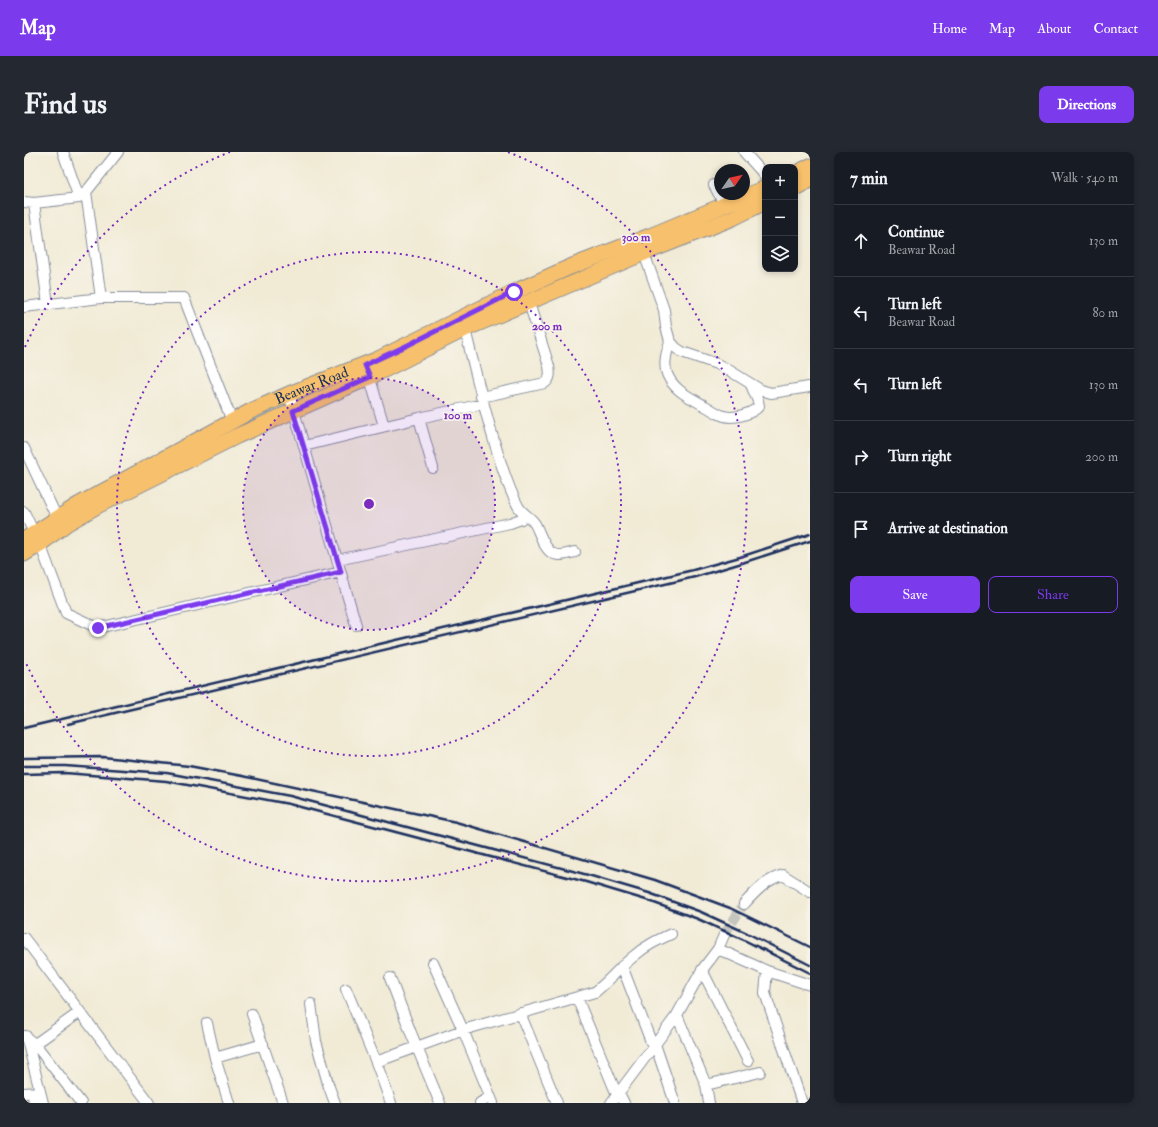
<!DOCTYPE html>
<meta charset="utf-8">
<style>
body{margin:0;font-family:"IM FELL Double Pica",serif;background:#242831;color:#f1f3f6}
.controls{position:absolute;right:12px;top:12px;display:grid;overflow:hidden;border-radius:8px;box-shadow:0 2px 6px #0003}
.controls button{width:36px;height:36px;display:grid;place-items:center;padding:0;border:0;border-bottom:1px solid #363941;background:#171b24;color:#f1f3f6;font:20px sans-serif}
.compass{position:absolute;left:690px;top:12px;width:36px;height:36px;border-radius:50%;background:#171b24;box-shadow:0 2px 6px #0003;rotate:56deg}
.stop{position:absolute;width:12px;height:12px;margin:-9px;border:3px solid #7c3aed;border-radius:50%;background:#fff}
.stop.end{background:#7c3aed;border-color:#fff;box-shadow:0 1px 4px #0008}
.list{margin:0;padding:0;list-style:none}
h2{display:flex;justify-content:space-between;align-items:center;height:52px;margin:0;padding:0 16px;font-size:17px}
h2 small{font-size:13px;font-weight:400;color:#9ea1a6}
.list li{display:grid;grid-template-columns:26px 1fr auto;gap:12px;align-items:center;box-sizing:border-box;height:72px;padding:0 16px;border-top:1px solid #363941}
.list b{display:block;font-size:15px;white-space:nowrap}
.list p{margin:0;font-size:13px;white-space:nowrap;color:#9ea1a6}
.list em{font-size:13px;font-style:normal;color:#9ea1a6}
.actions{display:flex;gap:8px;padding:12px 16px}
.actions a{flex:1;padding:9px 0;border:1px solid #7c3aed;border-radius:8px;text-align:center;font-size:14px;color:#7c3aed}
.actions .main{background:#7c3aed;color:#fff}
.icon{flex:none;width:22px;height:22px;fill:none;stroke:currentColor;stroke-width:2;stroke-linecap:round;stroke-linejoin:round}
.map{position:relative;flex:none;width:786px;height:951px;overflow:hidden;border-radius:8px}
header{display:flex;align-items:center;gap:24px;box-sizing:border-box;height:56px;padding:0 20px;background:#7c3aed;color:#fff}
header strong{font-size:19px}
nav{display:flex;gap:22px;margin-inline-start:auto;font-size:14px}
.intro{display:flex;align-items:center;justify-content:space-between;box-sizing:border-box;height:96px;padding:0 24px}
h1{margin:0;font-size:28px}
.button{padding:10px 18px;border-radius:8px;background:#7c3aed;color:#fff;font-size:14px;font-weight:700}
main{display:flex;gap:24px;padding:0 24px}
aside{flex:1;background:#171b24;border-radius:8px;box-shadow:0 2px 6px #0003}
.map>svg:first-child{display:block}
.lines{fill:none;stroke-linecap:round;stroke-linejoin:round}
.minor-tunnel{stroke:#c6c5be;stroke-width:10;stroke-dasharray:10 5;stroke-linecap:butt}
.minor-casing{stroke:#868d9a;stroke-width:12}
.primary-casing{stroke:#868d9a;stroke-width:17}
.minor{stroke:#fff;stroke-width:10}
.primary{stroke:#f7c06c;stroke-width:15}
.rail{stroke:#1b2f5e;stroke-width:2.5}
.route{stroke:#7c3aed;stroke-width:5}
.ring{fill:none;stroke:#7b2cbf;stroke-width:2;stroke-dasharray:2 4}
.labels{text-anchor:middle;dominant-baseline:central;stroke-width:3.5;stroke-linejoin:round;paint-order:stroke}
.street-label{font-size:15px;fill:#1b2f5e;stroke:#f7f3e8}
.centre{fill:#7b2cbf;stroke:#f7f3e8;stroke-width:2}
.ring-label{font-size:12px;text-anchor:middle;font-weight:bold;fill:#7b2cbf;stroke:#f7f3e8;stroke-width:3.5;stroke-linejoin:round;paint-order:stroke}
</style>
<header>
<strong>Map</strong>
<nav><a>Home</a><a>Map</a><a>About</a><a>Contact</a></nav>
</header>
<div class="intro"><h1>Find us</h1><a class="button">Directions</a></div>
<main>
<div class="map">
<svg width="786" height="951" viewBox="0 0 786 951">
<rect width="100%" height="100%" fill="#f7f3e8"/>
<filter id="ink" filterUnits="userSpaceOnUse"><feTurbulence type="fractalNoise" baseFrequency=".025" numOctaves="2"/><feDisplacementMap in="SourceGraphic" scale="8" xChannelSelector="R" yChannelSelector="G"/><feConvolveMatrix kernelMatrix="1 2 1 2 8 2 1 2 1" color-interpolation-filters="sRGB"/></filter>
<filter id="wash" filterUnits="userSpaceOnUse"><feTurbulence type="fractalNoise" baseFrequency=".012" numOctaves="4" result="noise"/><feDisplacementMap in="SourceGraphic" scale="16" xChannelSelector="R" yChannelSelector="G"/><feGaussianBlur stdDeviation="0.9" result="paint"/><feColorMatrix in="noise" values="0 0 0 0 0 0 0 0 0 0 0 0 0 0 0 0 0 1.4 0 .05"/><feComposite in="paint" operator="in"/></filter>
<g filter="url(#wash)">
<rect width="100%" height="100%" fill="#f1ebd6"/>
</g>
<g filter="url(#ink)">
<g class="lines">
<path class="minor-tunnel" d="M700,783L720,752"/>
<g class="minor-casing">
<path id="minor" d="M39,0L55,46
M720,0L737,19L741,25
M690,33L701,53
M62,40L77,146
M0,50L10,51L55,46L62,40L94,0
M10,51L24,152
M620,101L640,158L642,175L646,189L652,196L658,200L693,212L703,217L737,238L747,241L754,240L785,235
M0,155L77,146H160L208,269
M441,177C450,215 459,252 470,289C477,311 483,334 494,354C498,362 507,365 511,372C516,381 520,398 530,402C536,405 545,401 551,400
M646,189C643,199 639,212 643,222C650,239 666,245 681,254C687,257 693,262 700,264C710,267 728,262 735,254L734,249L727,233
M344,220L360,274
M265,242L280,294L395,266L459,252
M457,245L521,231C527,226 526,221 525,214L505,151
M395,266L409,316
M280,294L332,473
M0,296L33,366
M0,360L10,381
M16,392L42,461L74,476L317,420
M313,408L486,371L497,367L502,363
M720,752C731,740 743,727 759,723L786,740
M0,786L125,951
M694,797L700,783
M409,811L439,878L469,951
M598,814L629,895
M678,818L724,909
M743,819L741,841L778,951
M366,826L387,881L416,951
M322,837L352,910L367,951
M553,846L593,943
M287,852L292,889L305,935L311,951
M496,861L533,951
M228,862L259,951
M653,863L682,933L685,951
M183,871L191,906L205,951
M0,884L11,892L57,951
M2,884L19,951
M11,892L56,860
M631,892L651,951
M191,906L239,892
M352,910L439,878L571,840C585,829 596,815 610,804C621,794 634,788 647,782
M682,933L736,920
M0,941L16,940
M9,941L10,951
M595,941L600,951
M456,951L466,945
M587,951L653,863L678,818L694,797L743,819L786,833"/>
</g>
<g class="primary-casing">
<g id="primary">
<path d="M771,22L786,14"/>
<path d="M771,36L786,28"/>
<path id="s1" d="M0,388L54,353L227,259L265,242L352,208L490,140L546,115L626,84L741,36"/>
<path d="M0,402L16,392L42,372L75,353L213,284L346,225L441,177L620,101L709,66L741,50"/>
</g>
</g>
<use href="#minor" class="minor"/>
<use href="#primary" class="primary"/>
<path class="rail" d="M44,572L671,425L718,411L786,389
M0,576L669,418L716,405L786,382
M0,606L79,605L165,614L218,624L432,670L631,728L706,756L786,795
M0,614H41L143,621L266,644L564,723L625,741L677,760L723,781L786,813
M0,622L41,621L142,629L265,652L562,730L622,748L674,767L720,788L786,821"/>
</g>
</g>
<g class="lines" filter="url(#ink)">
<path class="route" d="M74,476L317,420L269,259L346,225L341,213L384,193L490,140"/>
</g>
<circle cx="345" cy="352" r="126" fill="#7b2cbf" fill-opacity=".12"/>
<g class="ring">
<circle cx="345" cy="352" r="126"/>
<circle cx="345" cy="352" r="252"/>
<path d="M1 195A378 378 0 0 1 206 0M484 0A378 378 0 1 1 1 509"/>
</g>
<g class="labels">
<g class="street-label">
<text stroke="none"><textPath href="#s1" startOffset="327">Beawar Road</textPath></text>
</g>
</g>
<circle cx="345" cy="352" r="6" class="centre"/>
<g class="ring-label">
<text x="612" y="89">300 m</text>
<text x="523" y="178">200 m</text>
<text x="434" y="267">100 m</text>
</g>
</svg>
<div class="controls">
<button>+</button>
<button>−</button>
<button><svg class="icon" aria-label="layers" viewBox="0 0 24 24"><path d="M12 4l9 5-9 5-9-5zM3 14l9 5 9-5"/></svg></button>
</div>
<svg class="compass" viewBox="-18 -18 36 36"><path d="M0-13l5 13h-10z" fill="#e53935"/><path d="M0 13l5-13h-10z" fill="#9ea1a6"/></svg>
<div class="stop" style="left:490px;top:140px"></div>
<div class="stop end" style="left:74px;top:476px"></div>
</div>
<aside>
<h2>7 min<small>Walk · 540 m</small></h2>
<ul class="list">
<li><svg class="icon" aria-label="ahead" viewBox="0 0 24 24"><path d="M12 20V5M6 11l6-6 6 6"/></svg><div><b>Continue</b><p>Beawar Road</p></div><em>130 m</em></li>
<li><svg class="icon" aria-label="left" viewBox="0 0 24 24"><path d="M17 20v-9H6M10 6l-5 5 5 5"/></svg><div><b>Turn left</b><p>Beawar Road</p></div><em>80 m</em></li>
<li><svg class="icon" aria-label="left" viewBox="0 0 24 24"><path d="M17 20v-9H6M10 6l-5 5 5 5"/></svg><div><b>Turn left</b></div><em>130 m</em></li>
<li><svg class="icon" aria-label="right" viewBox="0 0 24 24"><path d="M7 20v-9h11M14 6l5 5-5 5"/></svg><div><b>Turn right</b></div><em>200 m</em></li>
<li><svg class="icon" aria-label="arrive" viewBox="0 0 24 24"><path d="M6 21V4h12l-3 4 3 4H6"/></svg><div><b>Arrive at destination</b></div></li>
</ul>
<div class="actions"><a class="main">Save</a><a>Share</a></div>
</aside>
</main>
